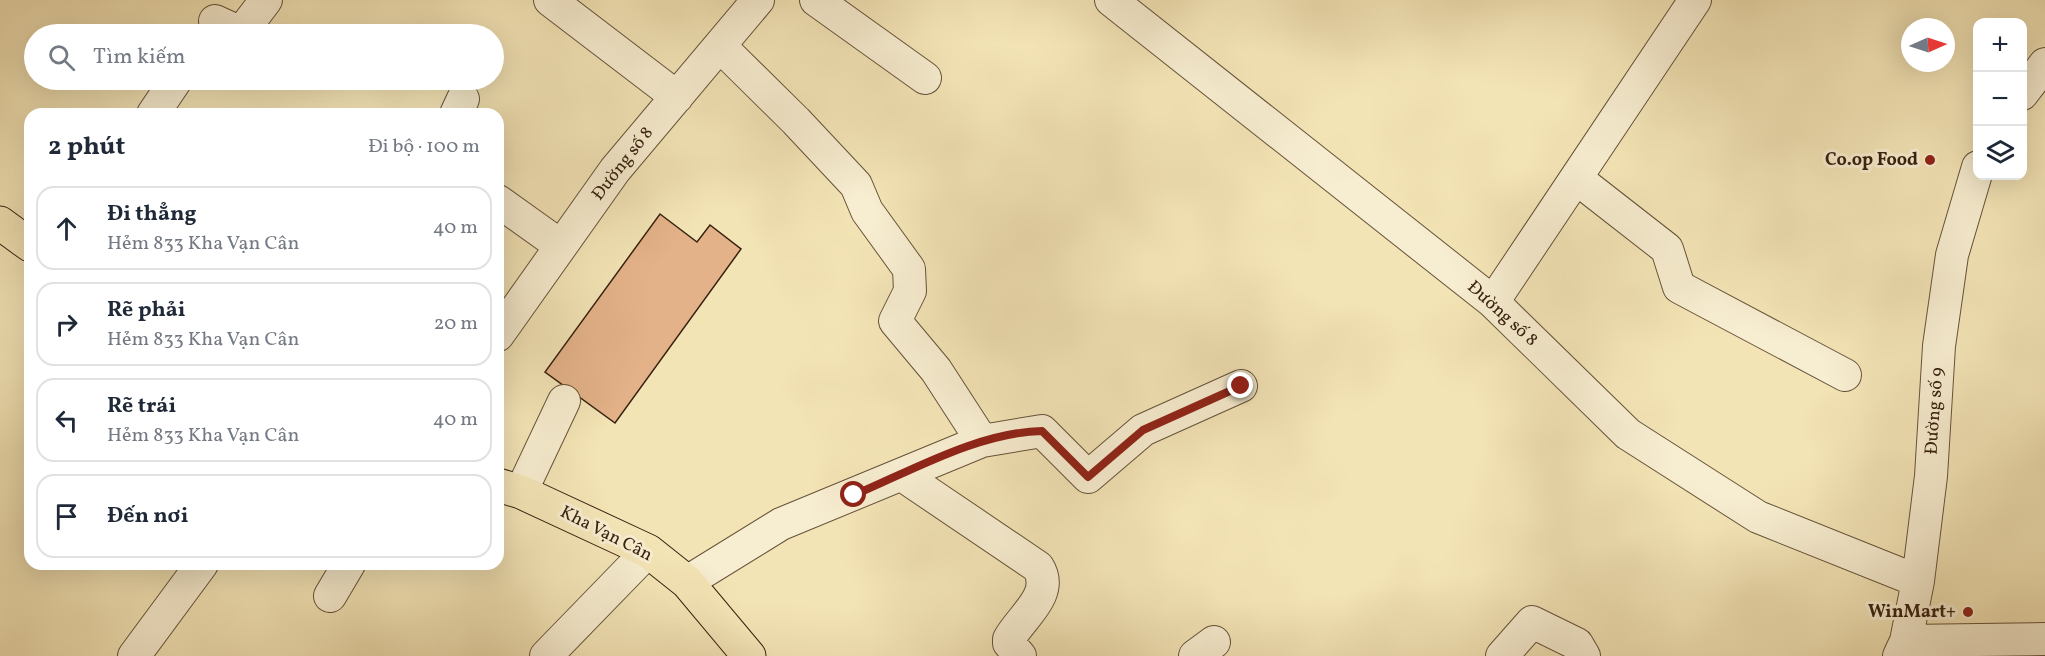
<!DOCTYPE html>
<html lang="vi">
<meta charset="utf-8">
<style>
body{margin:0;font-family:Vollkorn,serif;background:#f6f6f7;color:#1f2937}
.controls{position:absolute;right:18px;top:18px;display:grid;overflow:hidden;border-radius:12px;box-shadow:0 6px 24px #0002}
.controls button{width:54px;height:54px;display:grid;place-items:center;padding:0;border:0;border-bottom:2px solid #e0e1e3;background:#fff;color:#1f2937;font:30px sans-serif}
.compass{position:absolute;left:1901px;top:18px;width:54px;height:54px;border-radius:50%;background:#fff;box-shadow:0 6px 24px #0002;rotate:87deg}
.stop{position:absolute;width:18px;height:18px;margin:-14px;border:4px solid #8f2418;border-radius:50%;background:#fff}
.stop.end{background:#8f2418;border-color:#fff;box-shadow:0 2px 6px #0008}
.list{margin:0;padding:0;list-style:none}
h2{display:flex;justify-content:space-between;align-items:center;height:78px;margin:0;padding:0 24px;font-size:26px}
h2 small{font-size:20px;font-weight:400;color:#747a83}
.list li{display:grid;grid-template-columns:39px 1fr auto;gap:18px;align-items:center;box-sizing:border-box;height:84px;margin:0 12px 12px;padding:0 12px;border:2px solid #e0e1e3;border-radius:18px}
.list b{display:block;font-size:22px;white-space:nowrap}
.list p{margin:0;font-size:20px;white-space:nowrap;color:#747a83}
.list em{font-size:20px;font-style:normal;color:#747a83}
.icon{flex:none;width:33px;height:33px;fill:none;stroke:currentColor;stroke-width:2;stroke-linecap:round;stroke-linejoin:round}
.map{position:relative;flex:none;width:2045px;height:656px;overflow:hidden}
.search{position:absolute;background:#fff;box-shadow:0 6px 24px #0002;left:24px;top:24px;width:480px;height:66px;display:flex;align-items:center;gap:15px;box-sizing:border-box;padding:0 21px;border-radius:33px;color:#747a83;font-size:22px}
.panel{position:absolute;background:#fff;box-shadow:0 6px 24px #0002;left:24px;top:108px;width:480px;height:462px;border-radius:18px}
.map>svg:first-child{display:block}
.building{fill:#e4b289;stroke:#37210f;stroke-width:1.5}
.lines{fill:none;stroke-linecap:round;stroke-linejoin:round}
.minor-casing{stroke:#665239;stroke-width:34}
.major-casing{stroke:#37210f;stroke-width:35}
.minor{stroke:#f7edd0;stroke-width:32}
.major{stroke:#f3e4b6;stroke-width:33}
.route{stroke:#8f2418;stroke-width:8}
.poi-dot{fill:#8f2418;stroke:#f7edd0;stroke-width:2}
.labels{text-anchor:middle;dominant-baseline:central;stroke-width:6;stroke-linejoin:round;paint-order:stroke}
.poi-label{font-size:18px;font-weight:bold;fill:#37210f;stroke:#f7edd0;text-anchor:end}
.street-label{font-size:18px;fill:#37210f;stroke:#f7edd0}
</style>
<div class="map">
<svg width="2045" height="656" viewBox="0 0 2045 656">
<rect width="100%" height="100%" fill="#f3e4b6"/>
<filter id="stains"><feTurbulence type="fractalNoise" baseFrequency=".00333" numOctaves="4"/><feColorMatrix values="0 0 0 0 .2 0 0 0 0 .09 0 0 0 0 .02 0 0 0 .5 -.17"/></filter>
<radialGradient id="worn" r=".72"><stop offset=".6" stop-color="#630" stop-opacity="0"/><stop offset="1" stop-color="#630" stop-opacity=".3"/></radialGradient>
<path class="building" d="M660,214L697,242L710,225L741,249L615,423L545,372Z"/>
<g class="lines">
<g class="minor-casing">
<path id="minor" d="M550,0L677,97
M816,0L925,78
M1111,0L1493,302L1628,434L1758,517L1918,581
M215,21L241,33L266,0
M720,46L796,121L856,185L867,211L909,269L910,291L895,321L936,370L982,441
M2022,94L2045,64
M153,114L176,80
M456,114L463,99
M1576,178L1667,249L1679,287L1845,375
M498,201L561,246
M1493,302L1695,0
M498,335L615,170L758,0
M902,475L1038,567C1055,594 1022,616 1009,639V643L1020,656
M521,492L564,401
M687,582L781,524L982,441L1042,431L1088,477L1143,430L1241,386
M330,596L349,564
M1906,641L2045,639
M134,656L202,564
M546,656L648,551
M1195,656L1214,642
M1502,656L1532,622L1577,644L1584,656
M1899,656L1906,641L1918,581L1931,476L1939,346L1952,255L1978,167"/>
</g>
<g class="major-casing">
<path id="major" d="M0,223L30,245
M498,485L521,492L648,551L687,582L749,656"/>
</g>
<use href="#minor" class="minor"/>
<use href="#major" class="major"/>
</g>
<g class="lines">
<path class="route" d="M854,495C911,471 979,432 1042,431L1088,477L1143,430L1241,386"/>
</g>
<g class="poi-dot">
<circle cx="1930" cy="160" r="6"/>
<circle cx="1968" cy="612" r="6"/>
</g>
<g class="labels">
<g class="poi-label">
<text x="1918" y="160">Co.op Food</text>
<text x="1956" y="612">WinMart+</text>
</g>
<g class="street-label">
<text transform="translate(623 164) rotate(-52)">Đường số 8</text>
<text transform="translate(1502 314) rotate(42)">Đường số 8</text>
<text transform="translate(1935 411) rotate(-86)">Đường số 9</text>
<text transform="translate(606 534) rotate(27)">Kha Vạn Cân</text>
</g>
</g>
<rect width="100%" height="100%" filter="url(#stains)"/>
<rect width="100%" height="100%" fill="url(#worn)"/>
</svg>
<div class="controls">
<button>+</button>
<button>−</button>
<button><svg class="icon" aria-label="layers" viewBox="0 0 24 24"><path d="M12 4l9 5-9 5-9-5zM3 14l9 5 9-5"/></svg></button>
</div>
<svg class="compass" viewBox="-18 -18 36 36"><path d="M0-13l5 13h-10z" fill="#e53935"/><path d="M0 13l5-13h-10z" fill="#747a83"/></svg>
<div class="stop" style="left:854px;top:495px"></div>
<div class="stop end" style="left:1241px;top:386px"></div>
<div class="search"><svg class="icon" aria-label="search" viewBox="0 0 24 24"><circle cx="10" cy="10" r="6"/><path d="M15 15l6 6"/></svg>Tìm kiếm</div>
<section class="panel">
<h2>2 phút<small>Đi bộ · 100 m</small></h2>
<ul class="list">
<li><svg class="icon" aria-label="ahead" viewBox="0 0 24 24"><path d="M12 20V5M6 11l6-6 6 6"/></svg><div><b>Đi thẳng</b><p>Hẻm 833 Kha Vạn Cân</p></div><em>40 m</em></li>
<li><svg class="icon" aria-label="right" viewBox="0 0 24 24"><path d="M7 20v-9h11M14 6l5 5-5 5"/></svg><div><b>Rẽ phải</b><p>Hẻm 833 Kha Vạn Cân</p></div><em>20 m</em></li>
<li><svg class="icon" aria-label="left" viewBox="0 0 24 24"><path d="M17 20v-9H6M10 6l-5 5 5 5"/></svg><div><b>Rẽ trái</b><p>Hẻm 833 Kha Vạn Cân</p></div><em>40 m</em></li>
<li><svg class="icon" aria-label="arrive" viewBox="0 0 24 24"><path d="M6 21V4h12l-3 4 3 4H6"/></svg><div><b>Đến nơi</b></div></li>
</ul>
</section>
</div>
